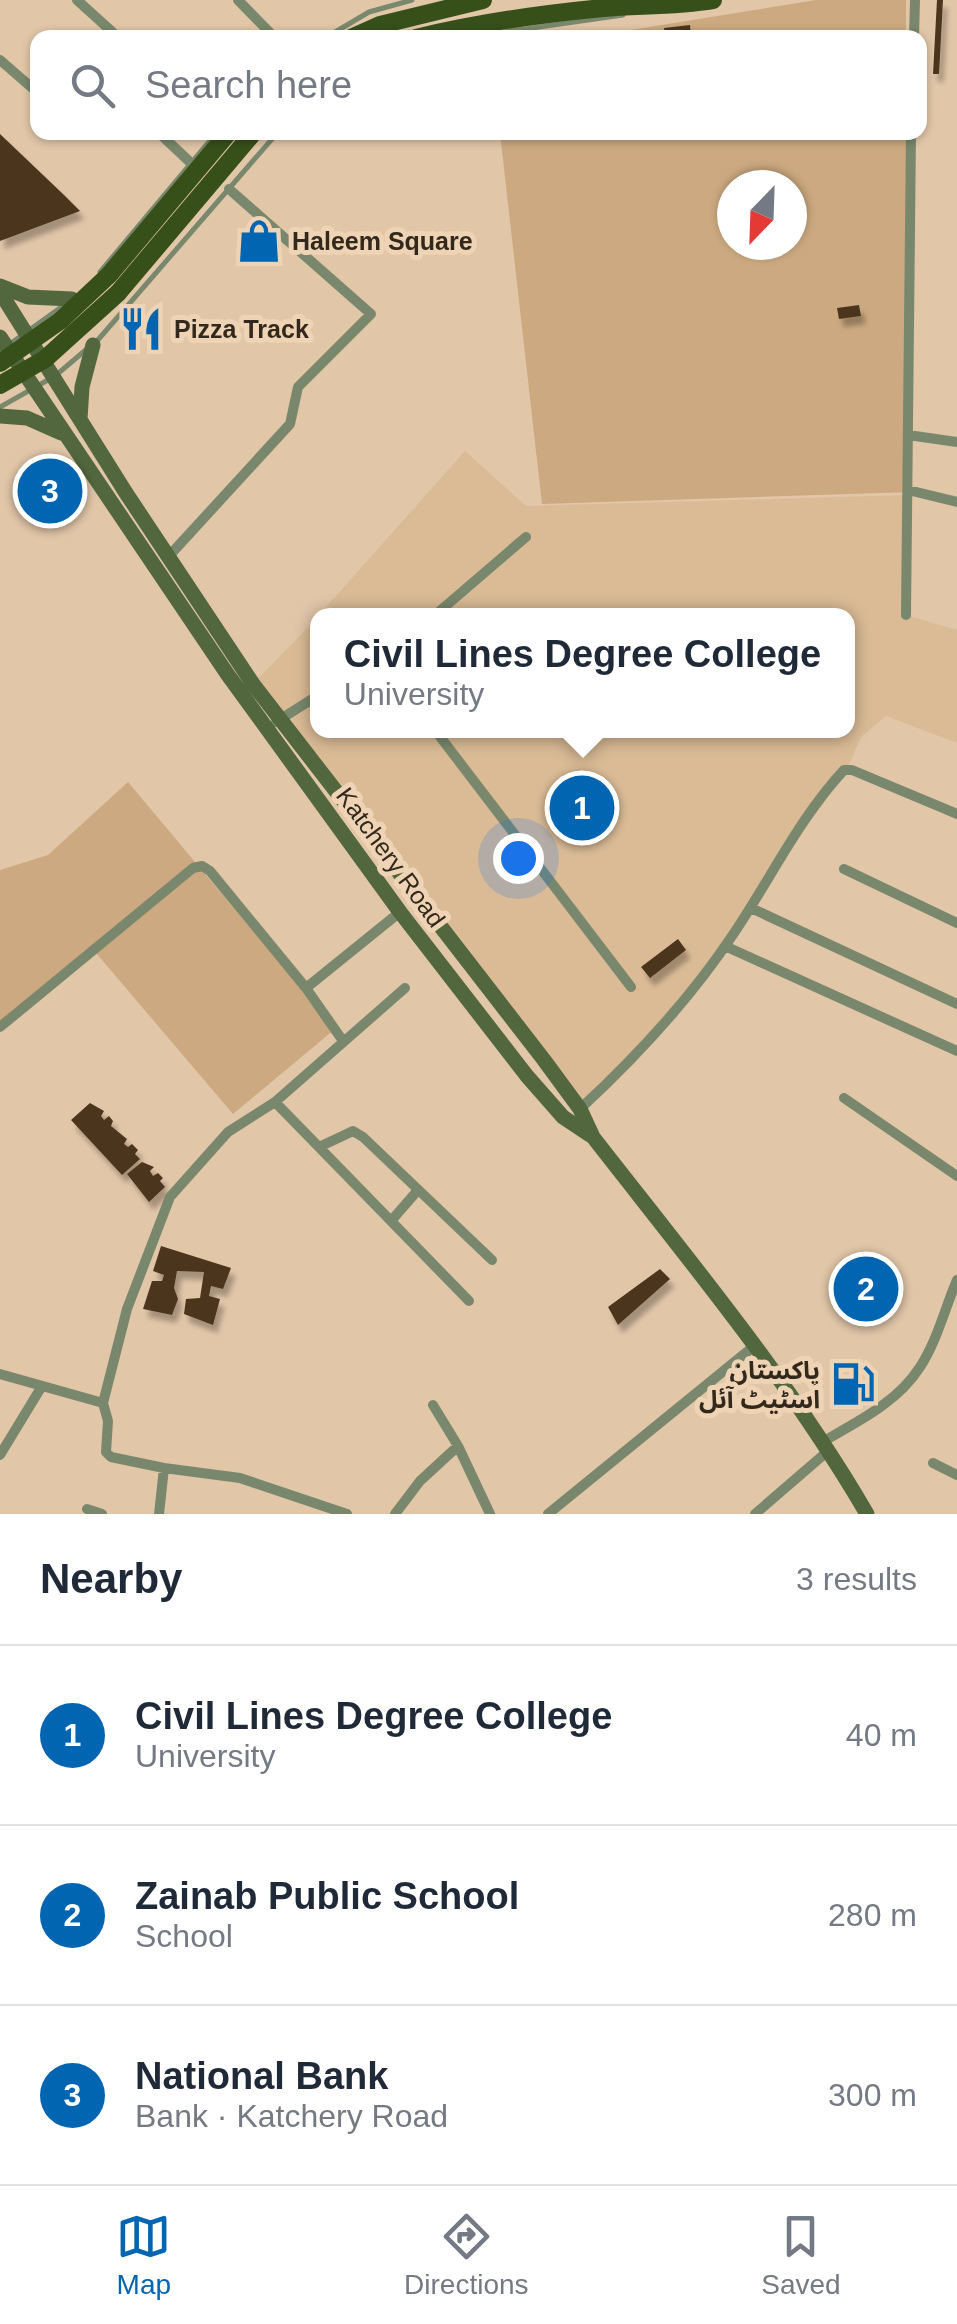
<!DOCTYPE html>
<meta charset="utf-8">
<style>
body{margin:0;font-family:Arial,"Noto Sans Arabic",sans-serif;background:#f6f6f7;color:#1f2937}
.compass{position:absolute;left:717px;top:170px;width:90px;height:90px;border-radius:50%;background:#fff;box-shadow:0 2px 8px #0004;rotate:203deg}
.you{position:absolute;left:518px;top:858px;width:35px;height:35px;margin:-25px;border:8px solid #fff;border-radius:50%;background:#1a73e8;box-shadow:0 0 0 15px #1a73e833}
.badge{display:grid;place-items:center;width:65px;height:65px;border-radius:50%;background:#0265b2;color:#fff;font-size:32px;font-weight:700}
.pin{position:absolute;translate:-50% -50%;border:5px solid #fff;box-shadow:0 2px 10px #0006}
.popup{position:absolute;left:310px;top:608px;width:545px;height:130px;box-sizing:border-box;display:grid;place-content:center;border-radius:20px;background:#fff;filter:drop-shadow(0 2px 8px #0005);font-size:32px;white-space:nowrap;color:#747a83}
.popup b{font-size:38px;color:#1f2937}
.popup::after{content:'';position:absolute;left:50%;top:100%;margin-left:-20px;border:20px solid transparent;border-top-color:#fff}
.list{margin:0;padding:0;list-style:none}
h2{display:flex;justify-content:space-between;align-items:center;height:130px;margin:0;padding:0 40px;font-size:42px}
h2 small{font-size:32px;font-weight:400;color:#747a83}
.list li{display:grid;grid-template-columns:65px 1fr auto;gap:30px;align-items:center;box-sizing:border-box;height:180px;padding:0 40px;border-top:2px solid #e0e1e3}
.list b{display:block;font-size:38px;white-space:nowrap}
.list p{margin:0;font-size:32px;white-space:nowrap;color:#747a83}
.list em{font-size:32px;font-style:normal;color:#747a83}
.icon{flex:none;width:55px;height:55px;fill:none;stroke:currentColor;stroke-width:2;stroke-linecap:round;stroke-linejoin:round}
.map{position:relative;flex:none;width:957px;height:1514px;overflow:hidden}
.search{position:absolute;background:#fff;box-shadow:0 2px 8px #0004;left:30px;right:30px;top:30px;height:110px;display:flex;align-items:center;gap:25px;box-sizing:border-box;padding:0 35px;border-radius:20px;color:#747a83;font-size:38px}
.sheet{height:670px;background:#fff}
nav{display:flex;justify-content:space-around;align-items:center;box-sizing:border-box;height:140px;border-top:2px solid #e0e1e3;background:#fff;font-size:28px;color:#747a83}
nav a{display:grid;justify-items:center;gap:5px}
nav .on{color:#0265b2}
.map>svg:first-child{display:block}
.built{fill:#dabb96}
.green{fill:#cca980;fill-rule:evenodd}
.building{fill:#4c361c;filter:url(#shadow)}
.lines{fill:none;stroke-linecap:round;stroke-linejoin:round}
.service{stroke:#79886c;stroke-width:5}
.minor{stroke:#79886c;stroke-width:10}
.secondary{stroke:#52673e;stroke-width:15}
.primary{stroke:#37501a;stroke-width:18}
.primary-bridge{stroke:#37501a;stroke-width:18}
.labels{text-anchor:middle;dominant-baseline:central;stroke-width:10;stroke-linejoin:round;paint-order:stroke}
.poi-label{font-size:25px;font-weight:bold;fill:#32281c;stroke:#eed3b4;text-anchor:start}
.street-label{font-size:25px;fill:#32281c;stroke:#eed3b4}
</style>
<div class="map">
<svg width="957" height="1514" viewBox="0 0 957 1514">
<defs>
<filter id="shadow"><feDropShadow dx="4.5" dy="8" stdDeviation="2.5" flood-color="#0004"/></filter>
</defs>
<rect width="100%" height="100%" fill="#e1c6a8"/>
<path class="built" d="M465,451L526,506L908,495L906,615L957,630V743L886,716L861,737L847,769L694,988L580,1109L253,684L317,618V730H847V616L319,615Z"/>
<path class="green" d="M816,0H906V37L581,38Z
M500,133H907L912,492L542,504ZM732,185H792V245H732Z
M128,782L335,1029L233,1114L91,947L0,1021V870L48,855Z"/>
<path class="building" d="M937,0H943L939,74H933Z
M690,25L691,38H665L664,28Z
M0,134L64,195L80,211L0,241Z
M859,305L861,316L839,319L837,308Z
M678,939L686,950L650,978L641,967Z
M90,1103L104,1111L101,1116L104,1120L109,1116L113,1121L111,1126L127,1139L124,1144L128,1147L132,1144L138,1150L135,1154L140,1159L122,1175L71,1120Z
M142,1162L154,1167L150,1171L153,1176L158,1173L163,1178L160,1181L165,1187L149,1202L127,1174Z
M161,1246L231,1268L223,1289L211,1286L209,1296L220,1299L213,1325L184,1314L186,1299L200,1298L204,1272L177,1271L174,1288L178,1299L172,1315L143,1309L152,1281H162L164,1275L153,1271Z
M660,1269L670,1279L618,1325L608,1307Z"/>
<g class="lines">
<path class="service" d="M325,38L369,12L412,0
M463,38L623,15
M100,272L217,132
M97,341L278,132
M0,351L67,303
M0,407L55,376L88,348"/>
<path class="minor" d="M77,0L119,38
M238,0L275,38
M914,38L915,0
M0,60L38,93
M158,132L191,163
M908,435L957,442
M908,490L957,502
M169,556L290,424L298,387L371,314L229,189
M906,615L911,132
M434,616L526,537
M276,722L317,696
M435,730L631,987
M844,869L957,923
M751,908L957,1004
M725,946L957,1051
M306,988L400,912
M0,1027L193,868L202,866L210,871L306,988L343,1041
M844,1098L957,1176
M275,1102L469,1301
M580,1109C635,1058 690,999 732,936C769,882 799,818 844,770H852L957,814
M319,1147L353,1131L363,1137L492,1260
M391,1221L418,1190
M0,1374L103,1403
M433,1405L458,1446L490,1514
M822,1442C857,1422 898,1402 920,1367C937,1341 945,1308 957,1280
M0,1455L42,1386
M933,1463L957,1475
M87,1509L102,1514
M159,1514L164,1468
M347,1514L240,1478L164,1468L111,1457L106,1452L108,1421L103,1403L127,1309L170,1197L228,1132L275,1102L405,988
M395,1514L420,1481L458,1446
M548,1514L753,1347
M755,1514L828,1451"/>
<path class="secondary" d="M0,286L28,297L72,299
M0,292L126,493L253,684L544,1060L580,1109L593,1137C688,1259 789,1380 867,1514
M0,337L228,675L400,912L527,1076L563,1117L590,1135
M0,416L27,418L61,433
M80,419L82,387L93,345"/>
<path class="primary" d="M351,38L380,25L483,0
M416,38C477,23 540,14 603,8C640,5 676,6 713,0
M109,275L229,132
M118,293L254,132"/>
<path class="primary-bridge" d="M0,363L60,321L109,275
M0,385L45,359L118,293"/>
</g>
<defs>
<g id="shop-bare" transform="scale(3.45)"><path d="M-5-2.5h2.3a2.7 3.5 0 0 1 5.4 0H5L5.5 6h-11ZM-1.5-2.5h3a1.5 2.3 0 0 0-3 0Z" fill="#0265b2" stroke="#eed3b4" stroke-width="2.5" paint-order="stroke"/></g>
<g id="restaurant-bare" transform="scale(3.45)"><path d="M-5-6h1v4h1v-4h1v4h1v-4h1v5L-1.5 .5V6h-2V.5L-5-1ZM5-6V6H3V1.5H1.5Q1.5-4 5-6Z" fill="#0265b2" stroke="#eed3b4" stroke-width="2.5" paint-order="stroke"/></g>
<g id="fuel-bare" transform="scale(3.45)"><path d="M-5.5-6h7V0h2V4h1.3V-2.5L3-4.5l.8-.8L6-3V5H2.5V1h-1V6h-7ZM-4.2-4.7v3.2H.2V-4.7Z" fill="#0265b2" stroke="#eed3b4" stroke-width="2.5" paint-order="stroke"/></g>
</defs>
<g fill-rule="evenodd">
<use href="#shop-bare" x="259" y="241"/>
<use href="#restaurant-bare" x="141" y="329"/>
<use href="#fuel-bare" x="853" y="1384"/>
</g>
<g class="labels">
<g class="poi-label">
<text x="292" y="241">Haleem Square</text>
<text x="174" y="329">Pizza Track</text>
<text x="820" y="1370" text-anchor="end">پاکستان<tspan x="820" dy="29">اسٹیٹ آئل</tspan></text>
</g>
<g class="street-label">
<text transform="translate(391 857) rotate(54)">Katchery Road</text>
</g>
</g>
</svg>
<svg class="compass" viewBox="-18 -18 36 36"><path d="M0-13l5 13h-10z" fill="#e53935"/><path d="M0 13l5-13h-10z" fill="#747a83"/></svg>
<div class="you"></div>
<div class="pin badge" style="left:582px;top:808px">1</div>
<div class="popup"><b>Civil Lines Degree College</b>University</div>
<div class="pin badge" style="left:866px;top:1289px">2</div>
<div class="pin badge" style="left:50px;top:491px">3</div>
<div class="search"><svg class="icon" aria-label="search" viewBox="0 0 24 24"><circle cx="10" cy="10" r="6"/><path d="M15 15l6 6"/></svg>Search here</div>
</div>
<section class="sheet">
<h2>Nearby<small>3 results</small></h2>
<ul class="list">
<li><span class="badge">1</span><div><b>Civil Lines Degree College</b><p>University</p></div><em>40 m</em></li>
<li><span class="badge">2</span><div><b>Zainab Public School</b><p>School</p></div><em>280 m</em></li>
<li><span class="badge">3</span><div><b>National Bank</b><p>Bank · Katchery Road</p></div><em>300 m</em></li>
</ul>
</section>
<nav>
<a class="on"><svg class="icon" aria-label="map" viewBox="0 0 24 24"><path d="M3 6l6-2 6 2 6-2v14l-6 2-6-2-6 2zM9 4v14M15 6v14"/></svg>Map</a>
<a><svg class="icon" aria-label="directions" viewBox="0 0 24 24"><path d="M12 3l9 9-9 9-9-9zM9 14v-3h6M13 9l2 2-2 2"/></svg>Directions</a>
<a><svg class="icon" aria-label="saved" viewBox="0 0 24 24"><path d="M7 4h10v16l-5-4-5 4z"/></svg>Saved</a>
</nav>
